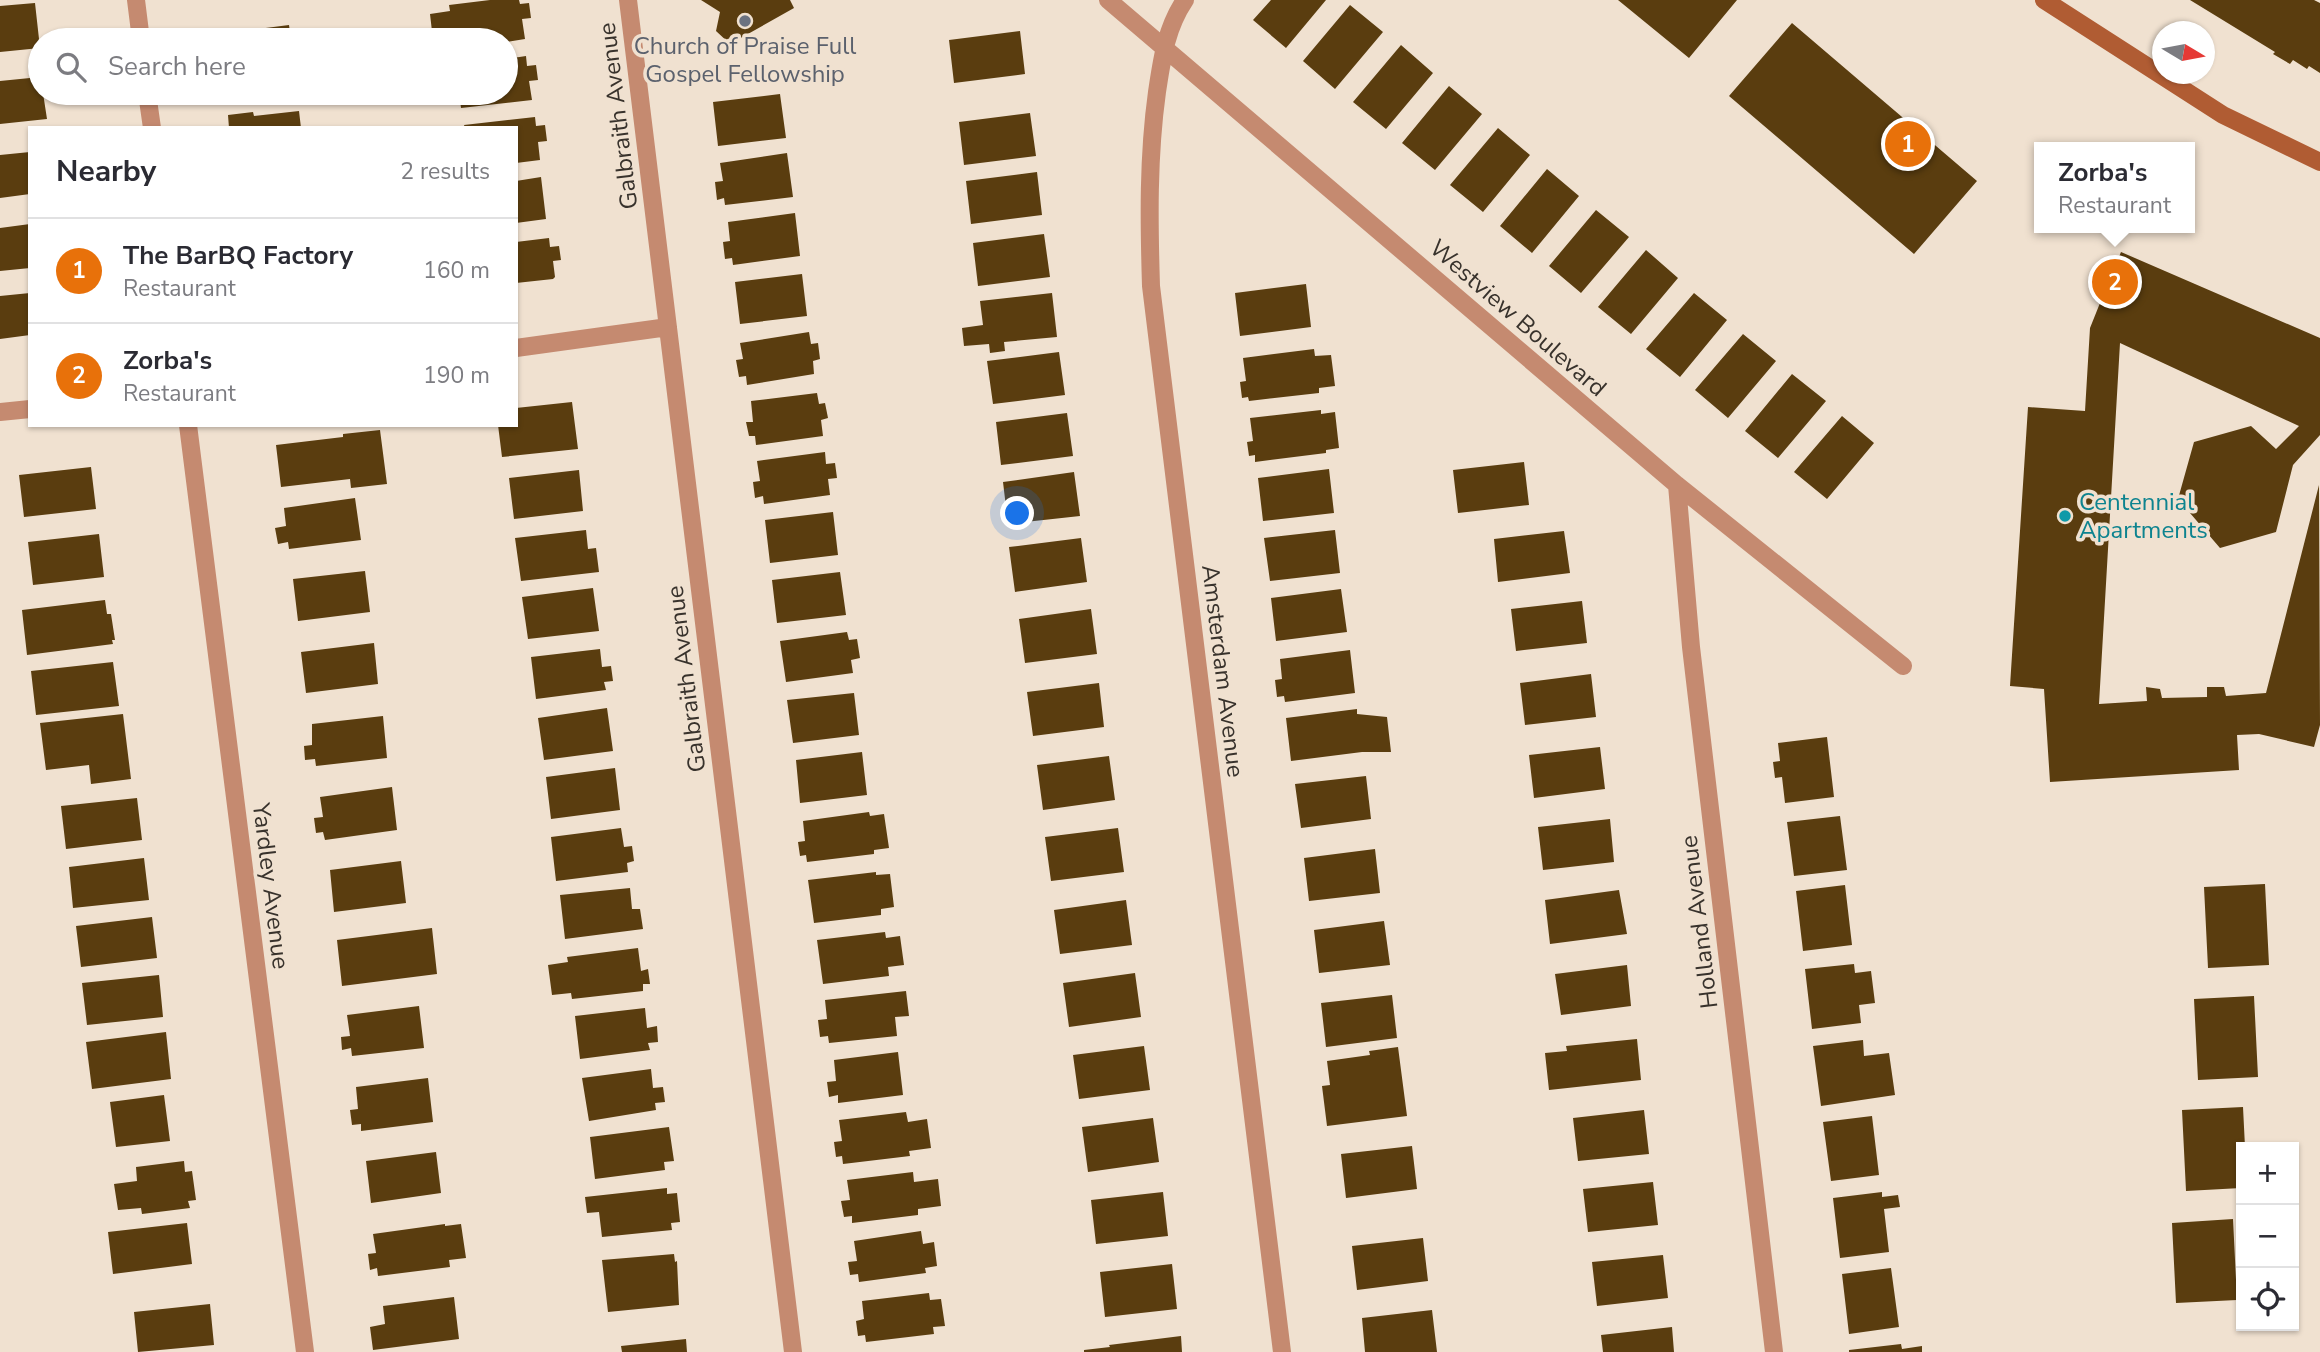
<!DOCTYPE html>
<meta charset="utf-8">
<style>
body{margin:0;font-family:"Nunito Sans",sans-serif;background:#f2f2f3;color:#2b2b33}
.controls{position:absolute;right:21px;bottom:21px;display:grid;overflow:hidden;border-radius:0px;box-shadow:0 2px 5px #0004}
.controls button{width:63px;height:63px;display:grid;place-items:center;padding:0;border:0;border-bottom:2px solid #e1e1e2;background:#fff;color:#2b2b33;font:35px sans-serif}
.compass{position:absolute;left:2152px;top:21px;width:63px;height:63px;border-radius:50%;background:#fff;box-shadow:0 2px 5px #0004;rotate:100deg}
.you{position:absolute;left:1018px;top:514px;width:24px;height:24px;margin:-18px;border:5px solid #fff;border-radius:50%;background:#1a73e8;box-shadow:0 0 0 10px #1a73e833}
.badge{display:grid;place-items:center;width:46px;height:46px;border-radius:50%;background:#64731f;color:#fff;font-size:23px;font-weight:700}
.pin{position:absolute;translate:-50% -50%;border:4px solid #fff;box-shadow:0 2px 7px #0006}
.popup{position:absolute;left:2034px;top:142px;width:161px;height:91px;box-sizing:border-box;display:grid;place-content:center;border-radius:0px;background:#fff;filter:drop-shadow(0 2px 5px #0005);font-size:23px;white-space:nowrap;color:#7c7c81}
.popup b{font-size:26px;color:#2b2b33}
.popup::after{content:'';position:absolute;left:50%;top:100%;margin-left:-14px;border:14px solid transparent;border-top-color:#fff}
.list{margin:0;padding:0;list-style:none}
h2{display:flex;justify-content:space-between;align-items:center;height:91px;margin:0;padding:0 28px;font-size:30px}
h2 small{font-size:23px;font-weight:400;color:#7c7c81}
.list li{display:grid;grid-template-columns:46px 1fr auto;gap:21px;align-items:center;box-sizing:border-box;height:105px;padding:0 28px;border-top:2px solid #e1e1e2}
.list b{display:block;font-size:26px;white-space:nowrap}
.list p{margin:0;font-size:23px;white-space:nowrap;color:#7c7c81}
.list em{font-size:23px;font-style:normal;color:#7c7c81}
.icon{flex:none;width:38px;height:38px;fill:none;stroke:currentColor;stroke-width:2;stroke-linecap:round;stroke-linejoin:round}
.map{position:relative;flex:none;width:2320px;height:1352px;overflow:hidden}
.search{position:absolute;background:#fff;box-shadow:0 2px 5px #0004;left:28px;top:28px;width:490px;height:77px;display:flex;align-items:center;gap:18px;box-sizing:border-box;padding:0 24px;border-radius:38px;color:#7c7c81;font-size:26px}
.panel{position:absolute;background:#fff;box-shadow:0 2px 5px #0004;left:28px;top:126px;width:490px;height:301px;border-radius:0px}
.map>svg:first-child{display:block}
.building{fill:#5a3d0f}
.lines{fill:none;stroke-linecap:round;stroke-linejoin:round}
.minor{stroke:#c58a70;stroke-width:18}
.secondary{stroke:#b05c33;stroke-width:18}
.worship-dot{fill:#6b7280;stroke:#f0e1d0;stroke-width:2.5}
.culture-dot{fill:#0f9aa8;stroke:#f0e1d0;stroke-width:2.5}
.labels{text-anchor:middle;dominant-baseline:central;stroke-width:7;stroke-linejoin:round;paint-order:stroke}
.worship-label{font-size:24px;fill:#5b616d;stroke:#f0e1d0}
.street-label{font-size:24px;fill:#38322c;stroke:#f0e1d0}
.culture-label{font-size:24px;fill:#0d838f;stroke:#f0e1d0;text-anchor:start}
</style>
<div class="map">
<svg width="2320" height="1352" viewBox="0 0 2320 1352">
<rect width="100%" height="100%" fill="#f0e1d0"/>
<path class="building" d="M490,0H519L520,4L529,3L531,18L522,19L525,39L506,42L433,40L430,14L450,11L449,5Z
M701,0H790L794,8L730,44L716,31L720,12Z
M1271,0H1326L1286,48L1253,20Z
M1618,0H1737L1689,58Z
M2190,0H2314L2320,3V73L2309,66L2307,69L2293,60L2290,64L2273,54L2275,52Z
M35,3L40,48L0,52V6Z
M1350,5L1383,32L1335,89L1303,61Z
M1792,23L1977,181L1914,254L1729,96Z
M289,25L291,40H218L217,34Z
M1020,31L1025,74L954,83L949,40Z
M1401,45L1433,73L1386,129L1353,102Z
M526,56L527,66L536,65L538,80L529,81L532,100L461,108L459,93H506V59Z
M40,77V93H43L47,119L0,124V81Z
M1449,86L1482,114L1435,170L1402,143Z
M780,94L786,138L718,146L713,102Z
M299,111L301,128H229L228,115L253,112L254,116Z
M1030,113L1036,156L964,165L959,122Z
M535,117L536,126L545,125L547,141L538,142L540,160L516,163V128H465L464,125Z
M1498,128L1530,155L1483,212L1450,185Z
M30,152V194L0,198V155Z
M787,153L793,197L725,205L724,198L717,200L715,182L723,181L720,163Z
M1547,169L1579,196L1532,253L1500,226Z
M1037,172L1042,215L971,224L966,181Z
M541,177L546,219L516,223V181Z
M1596,210L1629,237L1581,293L1549,266Z
M795,213L800,256L733,265L732,258L725,259L723,242L730,241L728,222Z
M30,224V268L0,271V228Z
M1044,234L1050,277L978,286L973,243Z
M549,238L550,247L559,246L561,260L553,261L555,277L553,279L516,283V242Z
M1646,250L1678,278L1631,334L1598,307Z
M2121,252L2320,338V435L2293,465L2276,532L2220,548L2178,499L2194,442L2251,426L2276,449L2299,426L2120,343L2099,704L2147,701L2146,687L2160,689L2162,698L2207,697V687H2224L2226,696L2266,693L2319,485L2320,725L2314,747L2259,734L2237,735L2239,770L2050,782L2044,689L2010,686L2028,407L2085,411L2090,328L2102,298L2097,296L2104,280L2109,281Z
M802,274L807,316L740,324L735,282Z
M1306,284L1311,327L1240,336L1235,293Z
M30,293V335L0,339V296Z
M1052,293L1057,337L1004,342L1005,351L990,353L989,344L964,346L962,328L983,325L980,301Z
M1694,293L1727,320L1680,377L1646,349Z
M809,332L811,344L818,343L820,359L813,361L814,374L747,385L746,376L739,377L736,360L743,359L740,343Z
M1743,334L1776,361L1728,418L1695,390Z
M1314,349L1315,356L1331,355L1335,386L1319,388V393L1249,401L1248,397L1242,398L1240,382L1246,381L1243,358Z
M1059,352L1065,395L993,404L987,361Z
M1792,374L1826,401L1778,458L1745,431Z
M817,393L819,404L825,403L828,418L821,420L823,436L756,445L755,436H749L746,422H753L751,401Z
M572,402L578,449L502,457L498,425H516V408Z
M1321,410V414L1335,412L1339,448L1326,450V453L1255,462V455L1249,456L1247,442L1253,441L1250,418Z
M1067,413L1073,456L1001,465L996,422Z
M1842,416L1874,443L1827,499L1794,472Z
M380,430L387,484L351,488L350,479L281,487L276,445L343,437V434Z
M825,452L826,464L835,463L837,478L828,479L830,495L764,504L763,496L755,498L753,482L760,481L757,461Z
M1524,462L1529,505L1458,513L1453,470Z
M91,467L96,509L24,517L19,475Z
M1329,469L1334,513L1263,521L1258,478Z
M579,470L583,511L514,519L509,478Z
M1074,472L1080,516L1008,524L1003,482Z
M355,498L361,540L289,549L288,542L278,544L275,528L286,526L284,508Z
M833,512L838,555L770,563L765,520Z
M586,530L588,549L596,548L599,572L521,581L515,538Z
M1335,530L1340,573L1270,581L1264,538Z
M1564,531L1570,573L1498,582L1494,539Z
M99,534L104,577L33,585L28,542Z
M1081,538L1087,582L1015,592L1009,547Z
M365,571L370,612L298,621L293,579Z
M840,572L846,615L777,623L772,580Z
M593,588L599,631L528,639L522,597Z
M1341,589L1347,632L1276,641L1271,598Z
M105,600L107,614H111L115,640H112L113,644L27,655L22,610Z
M1582,601L1587,643L1516,651L1511,609Z
M1091,609L1097,654L1025,663L1019,619Z
M847,632L849,640L857,639L860,658L851,660L853,673L786,682L780,641Z
M374,643L378,684L306,693L301,652Z
M600,649L602,667L611,666L613,681L604,682L606,690L536,699L531,657Z
M1350,650L1355,693L1285,702L1284,696L1277,697L1275,680L1282,679L1280,659Z
M113,662L119,706L36,715L31,671Z
M1591,674L1596,717L1525,725L1520,683Z
M1099,683L1104,727L1033,736L1027,692Z
M854,693L859,735L793,743L787,700Z
M607,708L613,751L544,760L538,718Z
M1357,709V714L1387,717L1391,752H1362L1291,761L1286,718Z
M123,714L131,779L91,784L89,765L46,770L40,723Z
M383,716L387,758L316,766L315,759L305,760L304,746L312,745V724Z
M1827,737L1834,797L1785,803L1782,777L1775,778L1773,762L1780,761L1778,743Z
M1600,747L1605,789L1534,798L1529,755Z
M862,752L867,795L800,803L796,760Z
M1109,756L1115,800L1043,810L1037,765Z
M615,768L620,810L551,819L546,777Z
M1366,776L1371,819L1301,828L1295,784Z
M392,787L397,830L325,840L323,832L316,833L314,818L323,817L320,797Z
M137,798L142,840L66,849L61,806Z
M869,812L870,816L884,814L889,848L874,850V854L807,862L806,855L800,856L798,842L805,841L803,821Z
M1840,816L1847,870L1794,876L1787,822Z
M1610,819L1614,862L1543,870L1538,827Z
M621,828L624,847L632,846L634,861L627,863L628,872L556,881L551,837Z
M1118,828L1124,872L1051,881L1045,837Z
M1375,849L1380,893L1309,901L1304,858Z
M144,858L149,900L73,908L69,867Z
M401,861L406,903L334,912L330,870Z
M876,872V875L890,874L894,907L881,909V915L814,923L808,880Z
M2265,884L2269,965L2208,968L2204,887Z
M1845,885L1852,945L1803,951L1796,891Z
M630,888L632,909H640L643,929L565,939L560,895Z
M1619,890L1627,934L1550,944L1545,900Z
M1126,900L1132,945L1060,954L1054,910Z
M152,917L157,958L81,967L76,926Z
M1384,921L1390,965L1319,973L1314,930Z
M432,928L437,974L342,986L337,940Z
M885,932L886,938L900,936L904,965L888,967L889,976L823,984L817,940Z
M638,948L641,971L648,969L650,984H643V991L572,999L571,993L552,995L548,965L568,962L567,957Z
M1854,964L1855,973L1871,971L1875,1003L1859,1005L1861,1023L1812,1029L1805,969Z
M1627,965L1631,1006L1561,1015L1555,974Z
M1135,973L1141,1017L1069,1027L1063,983Z
M159,975L163,1017L87,1025L82,983Z
M906,991L909,1016L895,1017L897,1036L829,1043L828,1036L820,1037L818,1020L827,1019L825,1000Z
M1392,995L1397,1038L1326,1047L1321,1003Z
M2254,996L2258,1077L2198,1080L2194,999Z
M419,1006L424,1048L352,1056L351,1048L342,1050L341,1037L350,1036L347,1015Z
M645,1008L647,1028L657,1026L658,1042L648,1043L650,1050L580,1059L575,1016Z
M166,1032L171,1079L92,1089L86,1042Z
M1637,1039L1641,1080L1549,1090L1545,1053L1567,1051L1566,1046Z
M1863,1040L1864,1056L1889,1053L1895,1095L1821,1106L1813,1046Z
M1144,1046L1150,1090L1079,1099L1073,1055Z
M1398,1047L1407,1116L1327,1126L1322,1086L1330,1085L1327,1061L1370,1055L1369,1051Z
M898,1052L903,1095L838,1103V1095L829,1097L827,1082L836,1081L834,1060Z
M651,1069L653,1088L663,1087L665,1102L655,1103L656,1110L589,1121L582,1078Z
M428,1078L433,1122L361,1131V1124L352,1125L350,1110L358,1109L356,1087Z
M164,1095L170,1141L116,1147L110,1102Z
M2243,1107L2245,1147H2241V1188L2186,1191L2182,1110Z
M1644,1110L1649,1154L1578,1161L1573,1118Z
M906,1112L908,1122L927,1119L931,1148L909,1151L910,1156L843,1164L842,1156L836,1157L834,1142L842,1141L839,1120Z
M1872,1116L1879,1175L1831,1181L1823,1122Z
M1153,1118L1159,1162L1088,1172L1082,1127Z
M669,1127L674,1161L664,1162L665,1170L595,1179L590,1137Z
M1412,1146L1417,1189L1346,1198L1341,1154Z
M436,1152L441,1193L371,1203L366,1161Z
M184,1161L185,1172L192,1171L196,1200L188,1201L190,1208L142,1214L141,1208L118,1210L114,1184L137,1181L136,1167Z
M913,1172L914,1182L938,1179L941,1206L918,1209V1215L852,1223V1216L844,1217L841,1201L850,1200L847,1180Z
M1653,1182L1658,1225L1588,1232L1583,1189Z
M667,1188V1194L677,1193L680,1222L671,1223L672,1230L602,1237L599,1212L587,1213L585,1197Z
M1163,1192L1168,1236L1096,1244L1091,1200Z
M1882,1192V1197L1898,1195L1900,1207L1884,1209L1889,1252L1840,1258L1833,1198Z
M2233,1219L2237,1300L2176,1303L2172,1223Z
M187,1223L192,1264L113,1274L108,1232Z
M445,1224V1226L461,1224L466,1258L449,1260L450,1267L378,1276L377,1268L370,1270L368,1254L376,1253L373,1234Z
M921,1231L923,1244L934,1242L937,1266L925,1268L926,1273L859,1282L858,1274L850,1275L848,1262L857,1261L854,1241Z
M1423,1238L1428,1281L1357,1290L1352,1246Z
M674,1254L675,1262L677,1261L679,1305L608,1312L602,1260Z
M1663,1255L1668,1298L1597,1306L1592,1262Z
M1172,1264L1177,1309L1105,1317L1100,1272Z
M1891,1268L1899,1327L1849,1334L1842,1274Z
M929,1293L930,1300L941,1299L945,1326L933,1327L934,1334L866,1342L865,1335L858,1336L856,1321L864,1319L862,1301Z
M454,1297L459,1339L373,1350L370,1327L385,1324L383,1306Z
M210,1304L214,1345L138,1352L134,1312Z
M1432,1310L1437,1352H1365L1362,1318Z
M1672,1327L1674,1352H1603L1601,1335Z
M1181,1336L1182,1352H1084V1350L1110,1347L1109,1345Z
M686,1339L687,1352H622L621,1346Z
M1901,1344L1902,1349L1922,1346V1352H1849V1350Z"/>
<g class="lines">
<path class="minor" d="M136,0L141,40
M628,0L793,1352
M1108,0L1677,485L1903,666
M1185,0C1166,28 1162,59 1157,92C1148,157 1149,221 1151,286L1282,1352
M147,93L152,128
M516,348L668,327
M0,412L30,409
M188,425L305,1352
M1677,485L1691,647L1774,1352"/>
<path class="secondary" d="M2044,0L2223,115L2320,162"/>
</g>
<circle class="worship-dot" cx="745" cy="21" r="7"/>
<circle class="culture-dot" cx="2065" cy="516" r="7"/>
<g class="labels">
<g class="worship-label">
<text x="745" y="46">Church of Praise Full<tspan x="745" dy="28">Gospel Fellowship</tspan></text>
</g>
<g class="street-label">
<text transform="translate(618 116) rotate(-97)">Galbraith Avenue</text>
<text transform="translate(1518 318) rotate(41)">Westview Boulevard</text>
<text transform="translate(1223 671) rotate(83)">Amsterdam Avenue</text>
<text transform="translate(686 679) rotate(-97)">Galbraith Avenue</text>
<text transform="translate(271 886) rotate(83)">Yardley Avenue</text>
<text transform="translate(1699 922) rotate(-97)">Holland Avenue</text>
</g>
<g class="culture-label">
<text x="2079" y="502">Centennial<tspan x="2079" dy="28">Apartments</tspan></text>
</g>
</g>
</svg>
<div class="controls">
<button>+</button>
<button>−</button>
<button><svg class="icon" aria-label="locate" viewBox="0 0 24 24"><circle cx="12" cy="12" r="6"/><path d="M12 2v4M12 18v4M2 12h4M18 12h4"/></svg></button>
</div>
<svg class="compass" viewBox="-18 -18 36 36"><path d="M0-13l5 13h-10z" fill="#e53935"/><path d="M0 13l5-13h-10z" fill="#7c7c81"/></svg>
<div class="you"></div>
<div class="pin badge" style="left:1908px;top:144px;background:#e8710a">1</div>
<div class="pin badge" style="left:2115px;top:282px;background:#e8710a">2</div>
<div class="popup"><b>Zorba's</b>Restaurant</div>
<div class="search"><svg class="icon" aria-label="search" viewBox="0 0 24 24"><circle cx="10" cy="10" r="6"/><path d="M15 15l6 6"/></svg>Search here</div>
<section class="panel">
<h2>Nearby<small>2 results</small></h2>
<ul class="list">
<li><span class="badge" style="background:#e8710a">1</span><div><b>The BarBQ Factory</b><p>Restaurant</p></div><em>160 m</em></li>
<li><span class="badge" style="background:#e8710a">2</span><div><b>Zorba's</b><p>Restaurant</p></div><em>190 m</em></li>
</ul>
</section>
</div>
